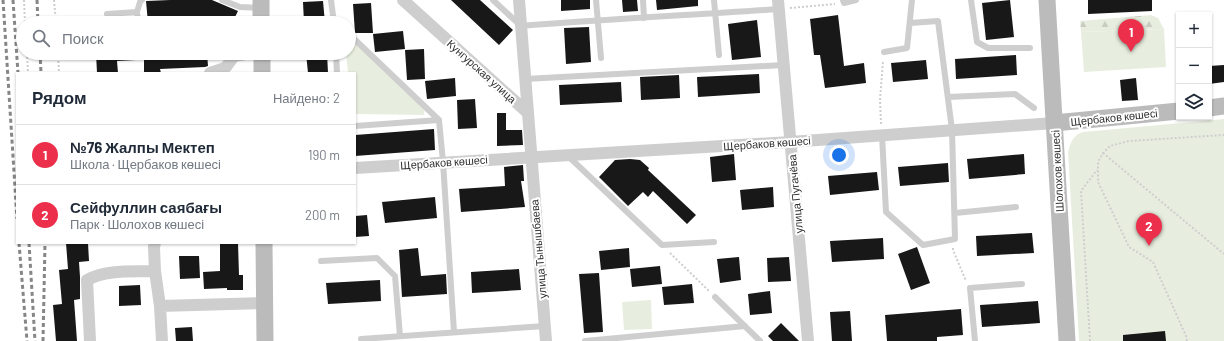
<!DOCTYPE html>
<html lang="ru">
<meta charset="utf-8">
<style>
body{margin:0;font-family:Barlow,sans-serif;background:#f6f6f7;color:#1f2937}
.controls{position:absolute;right:12px;top:12px;display:grid;overflow:hidden;border-radius:0px;box-shadow:0 1px 3px #0004}
.controls button{width:36px;height:36px;display:grid;place-items:center;padding:0;border:0;border-bottom:1px solid #e0e1e3;background:#fff;color:#1f2937;font:20px sans-serif}
.you{position:absolute;left:839px;top:155px;width:14px;height:14px;margin:-10px;border:3px solid #fff;border-radius:50%;background:#1a73e8;box-shadow:0 0 0 6px #1a73e833}
.badge{display:grid;place-items:center;width:26px;height:26px;border-radius:50%;background:#ec2f4a;color:#fff;font-size:13px;font-weight:700}
.pin{position:absolute;translate:-50% -33px;filter:drop-shadow(0 1px 2px #0008)}
.pin::after{content:'';position:absolute;top:21px;width:14px;height:12px;background:inherit;clip-path:polygon(0 0,100% 0,50% 100%)}
.list{margin:0;padding:0;list-style:none}
h2{display:flex;justify-content:space-between;align-items:center;height:52px;margin:0;padding:0 16px;font-size:17px}
h2 small{font-size:13px;font-weight:400;color:#747a83}
.list li{display:grid;grid-template-columns:26px 1fr auto;gap:12px;align-items:center;box-sizing:border-box;height:60px;padding:0 16px;border-top:1px solid #e0e1e3}
.list b{display:block;font-size:15px;white-space:nowrap}
.list p{margin:0;font-size:13px;white-space:nowrap;color:#747a83}
.list em{font-size:13px;font-style:normal;color:#747a83}
.icon{flex:none;width:22px;height:22px;fill:none;stroke:currentColor;stroke-width:2;stroke-linecap:round;stroke-linejoin:round}
.map{position:relative;flex:none;width:1224px;height:341px;overflow:hidden}
.search{position:absolute;background:#fff;box-shadow:0 1px 3px #0004;left:16px;top:16px;width:340px;height:44px;display:flex;align-items:center;gap:10px;box-sizing:border-box;padding:0 14px;border-radius:22px;color:#747a83;font-size:15px}
.panel{position:absolute;background:#fff;box-shadow:0 1px 3px #0004;left:16px;top:72px;width:340px;height:172px;border-radius:0px}
.map>svg:first-child{display:block}
.forest{fill:url(#forest-firs)}
.green{fill:#e8eedf}
.building{fill:#181818}
.lines{fill:none;stroke-linecap:round;stroke-linejoin:round}
.path{stroke:#cecece;stroke-width:2;stroke-dasharray:2 2;stroke-linecap:butt}
.lane{stroke:#cecece;stroke-width:6}
.street{stroke:#cecece;stroke-width:12}
.secondary{stroke:#bbb;stroke-width:17}
.rail{stroke:#868686;stroke-width:3;stroke-dasharray:4 3;stroke-linecap:butt}
.labels{text-anchor:middle;dominant-baseline:central;stroke-width:4;stroke-linejoin:round;paint-order:stroke}
.street-label{font-size:11px;fill:#313131;stroke:#fff}
</style>
<div class="map">
<svg width="1224" height="341" viewBox="0 0 1224 341">
<defs>
<pattern id="forest-firs" width="22" height="20" patternUnits="userSpaceOnUse"><rect width="22" height="20" fill="#e8eedf"/><path d="M5 1l3.5 6h-7zM16 11l3.5 6h-7z" fill="#c7cdc0"/></pattern>
</defs>
<rect width="100%" height="100%" fill="#fff"/>
<path class="forest" d="M1151,15L1158,18L1164,29L1081,32L1080,21Z"/>
<path class="green" d="M1164,29L1166,67L1084,72L1081,32Z
M349,37L425,106L424,115L355,114V73H348L346,53H349Z
M1224,119V341H1079L1068,152C1071,142 1072,136 1083,132Z
M651,300L652,329L624,330L622,302Z"/>
<path class="building" d="M170,0H212L238,11L232,23H211L207,21L190,23H148L146,1Z
M451,0H480L513,30L499,45Z
M561,0H590V9L561,11Z
M622,0H637L638,11L623,12Z
M656,0H698V6L657,10Z
M1010,0L1014,37L986,40L982,3Z
M1088,0H1152V11L1088,14Z
M323,1L325,23H304L303,2Z
M371,3L373,33H355L353,4Z
M838,15L844,66L864,63L866,83L825,88L820,55H814L810,19Z
M757,20L761,57L732,60L728,24Z
M589,27L591,62L566,64L564,28Z
M403,31L405,49L375,52L373,34Z
M424,49L425,79L407,80L405,50Z
M96,53H136V60L117,61L118,73H97Z
M144,53H207L208,66L205,67L160,69L161,73H144Z
M306,53H327L328,73H308Z
M1016,55L1017,75L956,79L955,59Z
M926,60L928,79L893,82L891,63Z
M1224,65V82L1209,84V66Z
M759,74L760,93L698,97L697,77Z
M679,75L680,98L641,100L640,77Z
M455,78L456,96L427,99L425,81Z
M1136,78L1138,100L1122,101L1120,80Z
M621,82L622,102L560,105L559,85Z
M475,99L477,128L458,129L457,100Z
M497,113H506V130H522L523,145L497,146Z
M434,129L435,150L355,156V135Z
M734,154L736,180L712,182L710,157Z
M1024,154L1025,174L969,179L967,159Z
M630,159L640,160L649,168L648,170L696,215L687,224L653,191L648,197L643,192L628,206L599,177L615,160Z
M948,163L949,182L900,186L898,167Z
M523,165L524,181H521L525,207L461,212L459,189L505,186L504,167Z
M877,172L879,190L830,195L828,176Z
M773,187L774,207L742,210L740,190Z
M435,197L437,218L385,223L382,202Z
M367,215L369,236L355,237V216Z
M1032,233L1034,253L977,256L976,236Z
M883,238L884,259L832,262L830,241Z
M66,243H88L89,261L79,262L80,277V299L74,300L77,341H56L53,305L62,304L59,270L68,269Z
M220,243H238L239,275H243V290H227V288L204,289L203,272L220,271Z
M917,247L930,283L911,290L898,254Z
M418,248L421,276L446,274L447,294L402,297L399,250Z
M629,248L630,267L601,270L599,251Z
M179,256H199L200,278L180,279Z
M739,257L741,280L720,283L717,259Z
M789,257L791,281L768,282L767,258Z
M660,266L662,284L632,287L630,269Z
M519,269L521,290L472,293L471,272Z
M599,273L603,332L584,333L579,274Z
M380,280L381,301L328,304L326,283Z
M692,284L694,303L664,305L662,287Z
M140,285L141,305L119,306V286Z
M770,291L772,313L750,315L748,294Z
M1038,301L1040,323L982,327L980,305Z
M961,309L963,335L937,337V341H887L885,315Z
M850,311L852,341H832L830,312Z
M781,323L799,341H773L768,336Z
M192,327L193,341H176L175,328Z
M1165,331L1166,341H1123V335Z"/>
<g class="lines">
<path class="path" d="M24,0L25,23
M54,0L56,23
M790,8L835,4
M27,53L28,73
M58,53L59,73
M881,124L880,100L883,61
M1103,153L1224,254
M953,248V250L966,281
M670,253L710,292
M1090,341L1081,191L1097,170
M1187,341L1186,336L1153,262L1129,247L1098,182V162L1103,153L1110,146L1129,141L1224,135"/>
<path class="lane" d="M222,0L240,7L259,8
M331,0L334,23
M493,0L521,26C607,19 693,15 779,9
M596,0L601,58
M643,0L644,18
M714,0L719,55
M843,0L844,3L856,0
M971,0L977,42L988,48H1030
M137,12L138,23
M107,14L137,12L140,2L142,0
M349,34L439,120L443,162L454,332
M884,52L907,48L912,0
M336,53L337,73
M525,79L783,65
M948,97L1015,94L1034,108
M355,126L439,120
M882,135L886,212L923,245L955,239L952,130L938,21L910,23
M568,156L662,245L714,242
M955,213L1016,207
M321,261L377,258L395,276L400,336
M715,297L760,341
M361,339L545,326
M585,341L745,326
M975,341L970,288L1022,284"/>
<path class="street" d="M403,0L528,113L546,341
M519,0L528,113
M778,0L808,341
M210,73L222,69L226,67L234,56L251,53
M355,168L790,142L1054,123
M155,243L154,247L155,271L160,306L162,341
M160,306L264,303
M90,341L87,280C107,269 133,272 155,271"/>
<path class="secondary" d="M261,0V23
M1047,0L1067,341
M262,53V73
M1209,108L1224,106
M1054,123L1179,111
M264,243L265,341"/>
<path class="rail" d="M3,0L17,219
M13,0L18,73
M37,0L38,23
M40,53L41,73
M19,243L27,341
M29,243L35,341
M43,341L45,243"/>
</g>
<g class="labels">
<g class="street-label">
<text transform="translate(482 71) rotate(42)">Кунгурская улица</text>
<text transform="translate(1114 117) rotate(-6)">Щербаков көшесі</text>
<text transform="translate(767 143) rotate(-4)">Щербаков көшесі</text>
<text transform="translate(444 162) rotate(-4)">Щербаков көшесі</text>
<text transform="translate(1057 171) rotate(-93)">Шолохов көшесі</text>
<text transform="translate(795 194) rotate(-95)">улица Пугачёва</text>
<text transform="translate(538 249) rotate(-95)">улица Тынышбаева</text>
</g>
</g>
</svg>
<div class="controls">
<button>+</button>
<button>−</button>
<button><svg class="icon" aria-label="layers" viewBox="0 0 24 24"><path d="M12 4l9 5-9 5-9-5zM3 14l9 5 9-5"/></svg></button>
</div>
<div class="you"></div>
<div class="pin badge" style="left:1131px;top:52px">1</div>
<div class="pin badge" style="left:1149px;top:246px">2</div>
<div class="search"><svg class="icon" aria-label="search" viewBox="0 0 24 24"><circle cx="10" cy="10" r="6"/><path d="M15 15l6 6"/></svg>Поиск</div>
<section class="panel">
<h2>Рядом<small>Найдено: 2</small></h2>
<ul class="list">
<li><span class="badge">1</span><div><b>№76 Жалпы Мектеп</b><p>Школа · Щербаков көшесі</p></div><em>190 m</em></li>
<li><span class="badge">2</span><div><b>Сейфуллин саябағы</b><p>Парк · Шолохов көшесі</p></div><em>200 m</em></li>
</ul>
</section>
</div>
